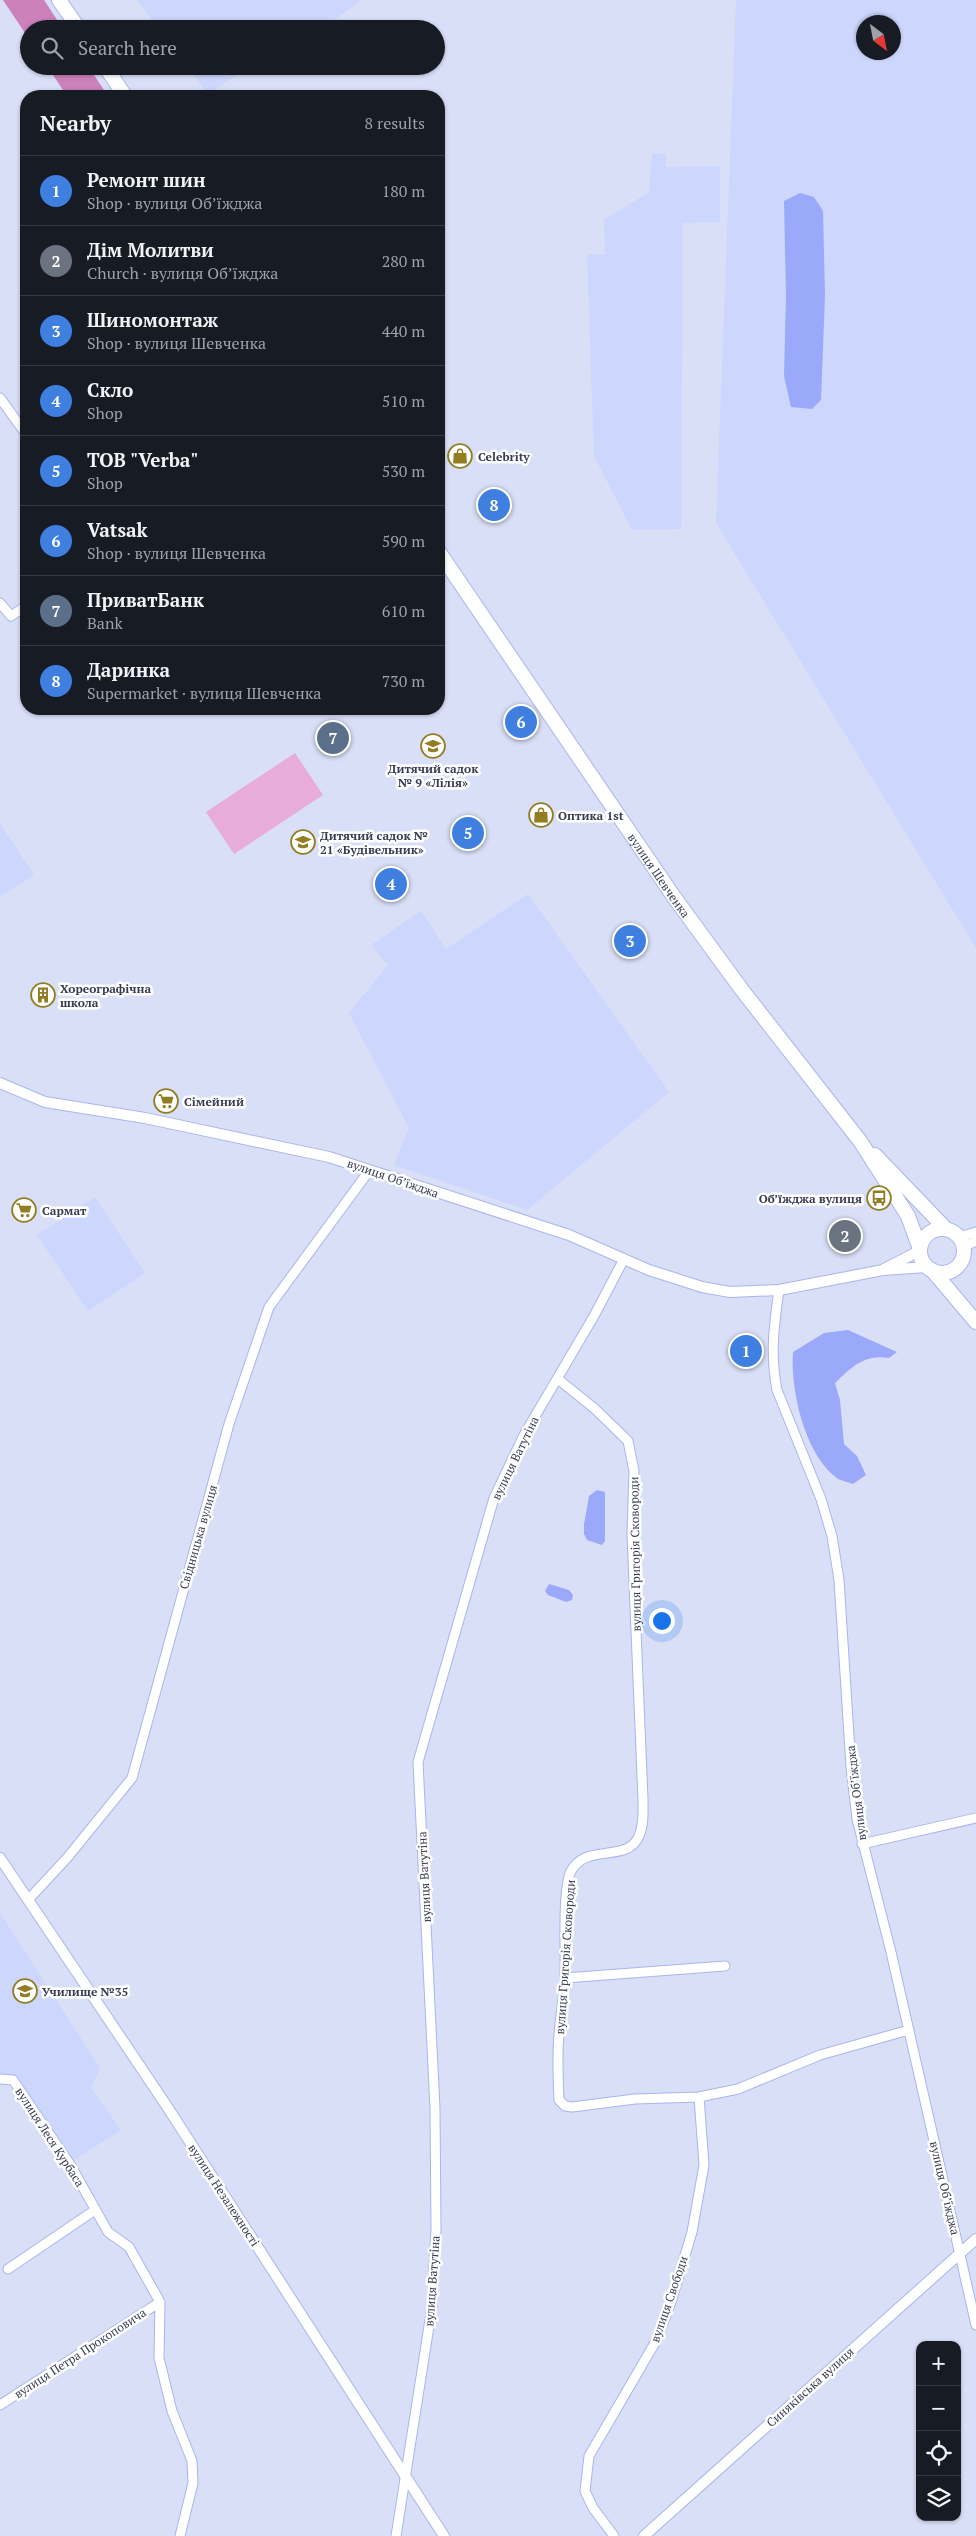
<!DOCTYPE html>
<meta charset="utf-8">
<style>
body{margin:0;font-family:"PT Serif",serif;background:#20242c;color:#f1f3f6}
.controls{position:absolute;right:15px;bottom:15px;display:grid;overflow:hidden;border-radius:10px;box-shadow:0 1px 4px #0004}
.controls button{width:45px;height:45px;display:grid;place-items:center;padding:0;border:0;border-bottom:1px solid #363941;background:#171b24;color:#f1f3f6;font:25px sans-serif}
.compass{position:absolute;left:856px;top:15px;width:45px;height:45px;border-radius:50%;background:#171b24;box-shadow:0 1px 4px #0004;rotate:148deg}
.you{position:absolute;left:661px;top:1620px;width:18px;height:18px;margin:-12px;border:4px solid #fff;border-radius:50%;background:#1a73e8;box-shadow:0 0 0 8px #1a73e833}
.badge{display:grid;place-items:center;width:32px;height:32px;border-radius:50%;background:#b45309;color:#fff;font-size:16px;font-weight:700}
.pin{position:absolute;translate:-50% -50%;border:2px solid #fff;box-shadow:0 1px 5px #0006}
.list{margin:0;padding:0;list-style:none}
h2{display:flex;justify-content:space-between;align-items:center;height:65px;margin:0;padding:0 20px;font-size:21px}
h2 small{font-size:16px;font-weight:400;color:#9ea1a6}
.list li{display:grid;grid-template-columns:32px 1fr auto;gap:15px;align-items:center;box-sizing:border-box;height:70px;padding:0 20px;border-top:1px solid #363941}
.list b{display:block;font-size:19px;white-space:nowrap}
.list p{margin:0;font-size:16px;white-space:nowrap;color:#9ea1a6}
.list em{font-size:16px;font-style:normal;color:#9ea1a6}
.icon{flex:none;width:28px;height:28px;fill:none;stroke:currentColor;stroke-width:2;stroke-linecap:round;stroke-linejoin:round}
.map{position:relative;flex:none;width:976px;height:2536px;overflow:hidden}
.search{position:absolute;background:#171b24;box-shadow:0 1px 4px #0004;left:20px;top:20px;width:425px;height:55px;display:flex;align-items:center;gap:12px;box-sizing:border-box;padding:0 18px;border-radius:28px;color:#9ea1a6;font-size:19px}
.panel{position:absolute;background:#171b24;box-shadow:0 1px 4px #0004;left:20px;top:90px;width:425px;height:625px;border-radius:20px}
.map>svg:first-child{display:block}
.built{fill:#cdd6fd;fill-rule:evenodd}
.green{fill:#e8acda}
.forest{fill:#cb81ba}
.water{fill:#9ba9fa}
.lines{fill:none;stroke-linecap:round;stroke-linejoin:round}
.minor-casing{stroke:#a9b5ee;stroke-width:11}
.tertiary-casing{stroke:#a9b5ee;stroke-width:12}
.primary-casing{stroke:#a9b5ee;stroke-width:16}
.minor{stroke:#fff;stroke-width:9}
.tertiary{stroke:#fff;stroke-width:10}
.primary{stroke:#fff;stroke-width:14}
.labels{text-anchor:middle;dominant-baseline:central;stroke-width:5;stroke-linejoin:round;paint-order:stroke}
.poi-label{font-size:12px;font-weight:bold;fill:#373b53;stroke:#fff;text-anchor:start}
.street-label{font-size:12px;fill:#373b53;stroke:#fff}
</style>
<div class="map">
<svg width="976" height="2536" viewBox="0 0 976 2536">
<rect width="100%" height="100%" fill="#d9dff7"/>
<path class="built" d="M137,0H357L359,2L322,29H159Z
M736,0H976V948L716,523ZM864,22H894V52H864Z
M187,66H250L208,94Z
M652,153L666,154V167L720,166V222L683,223L681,529L632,530L594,456L587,254L605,255L604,220L649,192Z
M0,824L34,875L0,897Z
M528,894L669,1092L527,1210L394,1165L409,1128L349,1013L388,965L371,945L421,911L446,949Z
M95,1197L145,1273L88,1311L37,1235Z
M0,1913L100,2068L91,2088L121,2130L71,2162L14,2078L0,2073Z"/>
<path class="green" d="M295,753L323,795L234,854L206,812Z"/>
<path class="forest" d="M3,0H44L63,29H29V39Z
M47,66H88L108,96H67Z"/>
<path class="water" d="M800,193L814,197L823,211L825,295L821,400L812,409L791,407L784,376L786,296L784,201Z
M848,1330L897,1352L889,1358C864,1354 852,1367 835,1383L840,1400L844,1444L857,1456L866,1475L853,1484C848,1482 842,1481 838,1479C805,1456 790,1390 793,1352L824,1333Z
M597,1490L605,1492V1541L602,1545L587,1540L584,1534V1524L589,1496Z
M549,1584L569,1590L573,1595L572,1600L566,1602L548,1595L545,1591Z"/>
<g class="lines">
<g class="minor-casing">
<path id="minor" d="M0,398L26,434
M0,603L11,616L26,606
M959,1237L976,1232
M963,1247L976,1241
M779,1290C774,1325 770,1355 777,1390L821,1499L832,1536L839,1580L851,1767L857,1819L891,1952L976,2325
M558,1379L595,1409L628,1441L634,1471L632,1535L643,1799C643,1811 644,1825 639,1836C627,1864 587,1842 571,1871C562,1890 566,1951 565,1974C565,1995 560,2015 559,2035C557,2057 558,2079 559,2100L565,2106L572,2107L635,2099L699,2097L738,2089L820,2055L909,2030
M862,1844L976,1818
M28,1900L67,1858L132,1778L229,1424L269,1307L369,1171
M565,1978L725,1966
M0,2079L13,2080L71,2166L108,2232L129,2247L160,2302
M8,2269L95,2210
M160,2302L159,2358L172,2411L192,2461L193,2483L180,2536
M0,2405L160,2302
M396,2536L432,2307L436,2229L435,2108L418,1762L494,1498L524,1435L594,1316L624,1259
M614,2536L593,2508L585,2491L589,2456L656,2341L671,2302L692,2232L704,2165L699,2097"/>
</g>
<g class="tertiary-casing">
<path id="tertiary" d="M0,1083L45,1102L145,1118L329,1157L569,1235L649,1270L702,1287L730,1292L779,1290L883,1270L927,1267
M884,1269L919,1251
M0,1858L166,2105L444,2536
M644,2536L976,2239"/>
</g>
<g class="primary-casing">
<g id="primary">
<path d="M59,0L79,29"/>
<path d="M105,66L125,96"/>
<path id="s1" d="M439,552L674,897L742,990L860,1141L908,1216L920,1249"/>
<path d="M875,1155L946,1229"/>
<circle cx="942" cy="1251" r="22"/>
<path d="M932,1270L976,1322"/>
</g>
</g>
<use href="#minor" class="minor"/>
<use href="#tertiary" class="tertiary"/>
<use href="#primary" class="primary"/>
</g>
<defs>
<g id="shop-ring" transform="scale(1.25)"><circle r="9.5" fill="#fff" stroke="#927d23" stroke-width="1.5"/><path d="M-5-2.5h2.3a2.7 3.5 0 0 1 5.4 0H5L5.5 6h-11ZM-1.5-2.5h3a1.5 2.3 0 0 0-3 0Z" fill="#927d23"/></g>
<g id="school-ring" transform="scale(1.25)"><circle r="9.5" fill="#fff" stroke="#927d23" stroke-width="1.5"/><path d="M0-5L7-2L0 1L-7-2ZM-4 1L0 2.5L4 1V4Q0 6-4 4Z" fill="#927d23"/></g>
<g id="building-ring" transform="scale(1.25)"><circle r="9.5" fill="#fff" stroke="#927d23" stroke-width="1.5"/><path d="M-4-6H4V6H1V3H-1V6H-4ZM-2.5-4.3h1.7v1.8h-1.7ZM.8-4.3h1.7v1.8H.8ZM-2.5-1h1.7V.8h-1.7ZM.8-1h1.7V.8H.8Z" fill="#927d23"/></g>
<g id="supermarket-ring" transform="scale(1.25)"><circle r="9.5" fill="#fff" stroke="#927d23" stroke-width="1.5"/><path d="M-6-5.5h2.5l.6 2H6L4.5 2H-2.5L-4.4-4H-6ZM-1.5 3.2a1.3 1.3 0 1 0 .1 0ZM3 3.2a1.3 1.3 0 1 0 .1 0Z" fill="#927d23"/></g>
<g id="bus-ring" transform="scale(1.25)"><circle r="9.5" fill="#fff" stroke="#927d23" stroke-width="1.5"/><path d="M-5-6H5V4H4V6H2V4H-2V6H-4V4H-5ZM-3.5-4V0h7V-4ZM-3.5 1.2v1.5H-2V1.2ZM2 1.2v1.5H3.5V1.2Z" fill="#927d23"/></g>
<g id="university-ring" transform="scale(1.25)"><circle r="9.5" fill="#fff" stroke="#927d23" stroke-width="1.5"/><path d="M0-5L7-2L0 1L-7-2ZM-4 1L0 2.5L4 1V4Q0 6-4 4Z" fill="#927d23"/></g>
</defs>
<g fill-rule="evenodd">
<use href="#shop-ring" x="460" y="456"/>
<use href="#school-ring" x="433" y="746"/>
<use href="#shop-ring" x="541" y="815"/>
<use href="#school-ring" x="303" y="842"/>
<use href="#building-ring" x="43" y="995"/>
<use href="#supermarket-ring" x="166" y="1101"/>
<use href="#bus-ring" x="879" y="1198"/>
<use href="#supermarket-ring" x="24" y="1210"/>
<use href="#university-ring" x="25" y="1991"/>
</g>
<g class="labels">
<g class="poi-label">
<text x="478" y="456">Celebrity</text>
<text x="433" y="768" text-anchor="middle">Дитячий садок<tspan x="433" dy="14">№ 9 «Лілія»</tspan></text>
<text x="558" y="815">Оптика 1st</text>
<text x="320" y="835">Дитячий садок №<tspan x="320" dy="14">21 «Будівельник»</tspan></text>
<text x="60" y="988">Хореографічна<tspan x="60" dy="14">школа</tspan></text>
<text x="184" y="1101">Сімейний</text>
<text x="862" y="1198" text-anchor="end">Об’їжджа вулиця</text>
<text x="42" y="1210">Сармат</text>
<text x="42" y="1991">Училище №35</text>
</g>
<g class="street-label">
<text stroke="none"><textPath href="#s1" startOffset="391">вулиця Шевченка</textPath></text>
<text transform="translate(393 1178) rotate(19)">вулиця Обʼїжджа</text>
<text transform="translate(515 1458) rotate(-64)">вулиця Ватутіна</text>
<text transform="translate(198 1537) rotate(-74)">Свідницька вулиця</text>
<text transform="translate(635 1554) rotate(-91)">вулиця Григорія Сковороди</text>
<text transform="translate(856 1793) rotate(-97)">вулиця Обʼїжджа</text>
<text transform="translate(424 1877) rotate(-93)">вулиця Ватутіна</text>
<text transform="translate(565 1957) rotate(-86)">вулиця Григорія Сковороди</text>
<text transform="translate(50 2137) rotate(57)">вулиця Леся Курбаса</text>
<text transform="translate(945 2188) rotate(77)">вулиця Обʼїжджа</text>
<text transform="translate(224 2195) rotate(57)">вулиця Незалежності</text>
<text transform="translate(432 2281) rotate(-86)">вулиця Ватутіна</text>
<text transform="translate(669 2299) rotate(-71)">вулиця Свободи</text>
<text transform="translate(80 2353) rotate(-33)">вулиця Петра Прокоповича</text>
<text transform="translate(810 2387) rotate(-42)">Синяківська вулиця</text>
</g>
</g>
</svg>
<div class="controls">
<button>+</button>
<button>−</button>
<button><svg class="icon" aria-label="locate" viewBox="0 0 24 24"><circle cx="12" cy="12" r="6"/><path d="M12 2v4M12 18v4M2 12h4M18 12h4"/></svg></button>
<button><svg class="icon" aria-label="layers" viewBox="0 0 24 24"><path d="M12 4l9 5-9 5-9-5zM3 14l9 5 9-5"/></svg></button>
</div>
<svg class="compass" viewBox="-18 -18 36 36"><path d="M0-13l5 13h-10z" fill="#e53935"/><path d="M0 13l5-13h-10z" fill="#9ea1a6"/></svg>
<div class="you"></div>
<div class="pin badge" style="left:746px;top:1351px;background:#3f7fe0">1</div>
<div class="pin badge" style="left:845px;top:1236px;background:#6b7280">2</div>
<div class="pin badge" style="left:630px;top:941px;background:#3f7fe0">3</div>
<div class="pin badge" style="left:391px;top:884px;background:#3f7fe0">4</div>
<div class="pin badge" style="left:468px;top:833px;background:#3f7fe0">5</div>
<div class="pin badge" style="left:521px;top:722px;background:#3f7fe0">6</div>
<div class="pin badge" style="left:333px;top:738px;background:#5c6f8a">7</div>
<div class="pin badge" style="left:494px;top:505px;background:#3f7fe0">8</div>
<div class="search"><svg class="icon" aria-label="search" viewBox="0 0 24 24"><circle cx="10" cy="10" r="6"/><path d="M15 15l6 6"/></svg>Search here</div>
<section class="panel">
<h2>Nearby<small>8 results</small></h2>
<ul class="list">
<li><span class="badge" style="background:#3f7fe0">1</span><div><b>Ремонт шин</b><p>Shop · вулиця Обʼїжджа</p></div><em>180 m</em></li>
<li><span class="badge" style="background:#6b7280">2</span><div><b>Дім Молитви</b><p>Church · вулиця Обʼїжджа</p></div><em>280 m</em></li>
<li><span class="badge" style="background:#3f7fe0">3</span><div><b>Шиномонтаж</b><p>Shop · вулиця Шевченка</p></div><em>440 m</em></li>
<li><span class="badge" style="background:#3f7fe0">4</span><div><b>Скло</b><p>Shop</p></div><em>510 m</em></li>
<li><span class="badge" style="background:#3f7fe0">5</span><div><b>ТОВ &quot;Verba&quot;</b><p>Shop</p></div><em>530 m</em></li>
<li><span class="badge" style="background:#3f7fe0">6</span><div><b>Vatsak</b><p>Shop · вулиця Шевченка</p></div><em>590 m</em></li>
<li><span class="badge" style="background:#5c6f8a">7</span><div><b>ПриватБанк</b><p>Bank</p></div><em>610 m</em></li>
<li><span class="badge" style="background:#3f7fe0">8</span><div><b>Даринка</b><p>Supermarket · вулиця Шевченка</p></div><em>730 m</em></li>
</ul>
</section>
</div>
